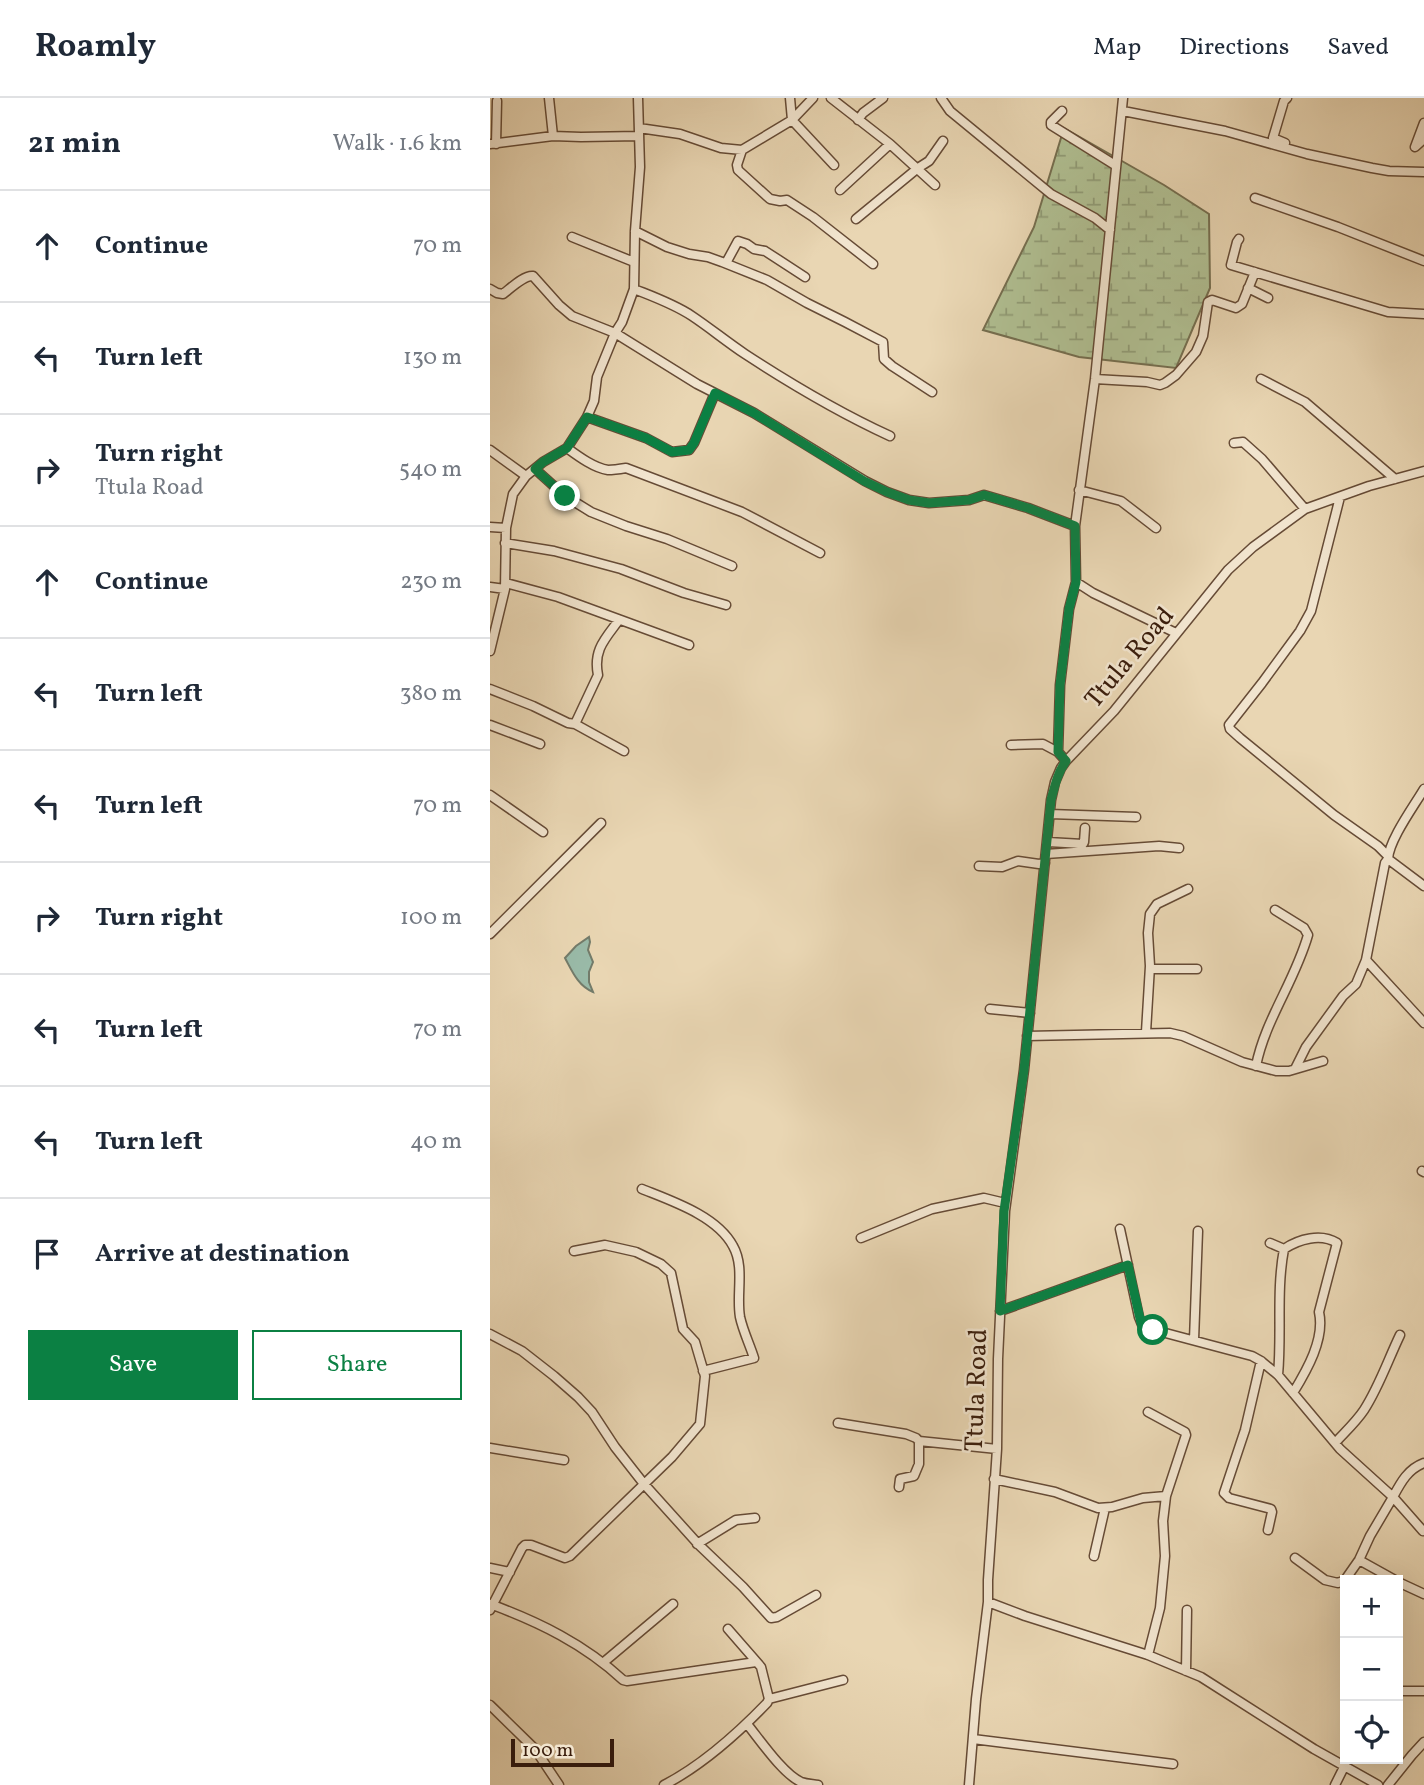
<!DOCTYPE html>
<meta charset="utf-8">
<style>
body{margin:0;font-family:Vollkorn,serif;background:#f6f6f7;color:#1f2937}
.controls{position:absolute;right:21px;bottom:21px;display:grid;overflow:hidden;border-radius:0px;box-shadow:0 7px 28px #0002}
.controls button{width:63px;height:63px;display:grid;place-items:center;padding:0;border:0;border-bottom:2px solid #e0e1e3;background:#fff;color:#1f2937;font:35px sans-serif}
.scale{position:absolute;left:21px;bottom:18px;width:103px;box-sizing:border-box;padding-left:7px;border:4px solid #3a1d0c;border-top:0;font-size:19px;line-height:24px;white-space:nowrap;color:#3a1d0c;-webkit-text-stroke:5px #f1e4ce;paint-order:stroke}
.stop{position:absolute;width:21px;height:21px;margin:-16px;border:5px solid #0b8043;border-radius:50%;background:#fff}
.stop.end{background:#0b8043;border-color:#fff;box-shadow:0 2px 7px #0008}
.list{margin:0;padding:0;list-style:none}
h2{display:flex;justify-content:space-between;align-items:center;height:91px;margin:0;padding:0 28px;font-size:30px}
h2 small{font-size:23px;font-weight:400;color:#747a83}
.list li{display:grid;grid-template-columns:46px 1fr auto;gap:21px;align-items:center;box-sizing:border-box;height:112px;padding:0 28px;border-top:2px solid #e0e1e3}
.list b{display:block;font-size:26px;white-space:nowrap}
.list p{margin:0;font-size:23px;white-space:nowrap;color:#747a83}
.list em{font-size:23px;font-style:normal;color:#747a83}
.actions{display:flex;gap:14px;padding:21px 28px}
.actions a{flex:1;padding:16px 0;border:2px solid #0b8043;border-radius:0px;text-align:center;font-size:24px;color:#0b8043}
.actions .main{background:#0b8043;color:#fff}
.icon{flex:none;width:38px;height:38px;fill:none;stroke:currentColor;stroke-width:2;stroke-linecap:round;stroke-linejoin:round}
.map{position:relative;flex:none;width:934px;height:1687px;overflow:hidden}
header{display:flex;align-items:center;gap:42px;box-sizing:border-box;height:98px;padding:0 35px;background:#fff;border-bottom:2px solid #e0e1e3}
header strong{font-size:33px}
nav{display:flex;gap:38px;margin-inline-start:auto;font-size:24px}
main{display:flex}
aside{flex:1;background:#fff}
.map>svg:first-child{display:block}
.wetland{fill:url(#wetland-marsh);stroke:#756e4f;stroke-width:2}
.water{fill:#99baa8;stroke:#737b6a;stroke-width:2}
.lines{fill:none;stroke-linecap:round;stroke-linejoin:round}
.street-casing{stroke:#664b36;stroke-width:11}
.street{stroke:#f1e4ce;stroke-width:8}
.route{stroke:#0b8043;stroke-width:9}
.labels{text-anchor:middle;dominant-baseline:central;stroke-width:5;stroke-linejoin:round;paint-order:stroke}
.street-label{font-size:26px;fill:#3a1d0c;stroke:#f1e4ce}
</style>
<header>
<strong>Roamly</strong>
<nav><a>Map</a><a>Directions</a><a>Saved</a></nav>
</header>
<main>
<aside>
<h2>21 min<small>Walk · 1.6 km</small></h2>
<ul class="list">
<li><svg class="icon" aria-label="ahead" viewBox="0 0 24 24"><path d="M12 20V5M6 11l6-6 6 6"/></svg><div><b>Continue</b></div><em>70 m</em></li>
<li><svg class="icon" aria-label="left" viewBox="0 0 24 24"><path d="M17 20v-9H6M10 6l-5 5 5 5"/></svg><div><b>Turn left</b></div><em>130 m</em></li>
<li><svg class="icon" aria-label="right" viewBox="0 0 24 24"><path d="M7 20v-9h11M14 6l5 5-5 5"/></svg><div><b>Turn right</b><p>Ttula Road</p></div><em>540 m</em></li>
<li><svg class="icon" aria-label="ahead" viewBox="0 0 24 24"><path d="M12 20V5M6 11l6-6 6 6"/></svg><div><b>Continue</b></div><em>230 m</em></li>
<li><svg class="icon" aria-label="left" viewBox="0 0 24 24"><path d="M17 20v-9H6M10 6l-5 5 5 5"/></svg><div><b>Turn left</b></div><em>380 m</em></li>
<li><svg class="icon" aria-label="left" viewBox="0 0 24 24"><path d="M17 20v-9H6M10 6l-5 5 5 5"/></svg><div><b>Turn left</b></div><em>70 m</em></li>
<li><svg class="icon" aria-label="right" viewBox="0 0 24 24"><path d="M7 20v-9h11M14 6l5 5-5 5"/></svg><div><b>Turn right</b></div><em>100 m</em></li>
<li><svg class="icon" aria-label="left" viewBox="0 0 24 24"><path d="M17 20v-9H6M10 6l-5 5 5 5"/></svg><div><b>Turn left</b></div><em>70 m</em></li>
<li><svg class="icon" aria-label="left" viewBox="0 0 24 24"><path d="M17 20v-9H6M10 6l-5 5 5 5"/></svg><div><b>Turn left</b></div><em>40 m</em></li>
<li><svg class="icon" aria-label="arrive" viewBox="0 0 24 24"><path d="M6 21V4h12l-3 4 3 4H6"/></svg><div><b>Arrive at destination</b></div></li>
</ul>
<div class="actions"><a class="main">Save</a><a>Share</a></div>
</aside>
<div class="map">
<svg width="934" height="1687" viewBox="0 0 934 1687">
<defs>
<pattern id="wetland-marsh" width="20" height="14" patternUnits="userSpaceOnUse" patternTransform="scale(1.75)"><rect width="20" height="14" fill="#b0bf92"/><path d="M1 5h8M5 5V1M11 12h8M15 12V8" fill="none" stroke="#909b76"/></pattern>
</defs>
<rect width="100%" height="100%" fill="#e9d6b3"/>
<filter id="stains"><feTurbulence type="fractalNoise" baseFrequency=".00286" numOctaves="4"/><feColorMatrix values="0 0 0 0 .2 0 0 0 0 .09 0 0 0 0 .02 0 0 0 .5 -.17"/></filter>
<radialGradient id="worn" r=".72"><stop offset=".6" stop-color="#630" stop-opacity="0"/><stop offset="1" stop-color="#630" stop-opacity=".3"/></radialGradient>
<path class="wetland" d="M574,30L674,87L719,116L720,190L686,270L589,259L493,232L544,129Z"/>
<path class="water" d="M99,839L100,844L98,852L103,864L99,874V884L103,894C88,888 82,873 75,860L86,848Z"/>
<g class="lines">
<g class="street-casing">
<path id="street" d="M59,0L63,38
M300,0L302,22L344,67
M341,0L400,46L445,87
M451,0L460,13L561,96L605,120L620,132
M572,13L561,24V27L625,67
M633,13L735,33L817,56L882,70L899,73L934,74
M368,22L373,15L393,0
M934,25L925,49L934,41
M149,30L190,36L231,50L252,52L302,22L323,0
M795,45L783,40L794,3L797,0
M0,46L63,38L91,39L149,38
M6,46L7,3
M252,52L247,67L248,72L280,101L290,103L297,102L323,119L383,166
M350,92L400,46
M765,100L848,129L934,163
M366,121L428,70L439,63L453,43
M145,133L177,149L199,156L218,159L232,164L277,182L317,205L355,224L393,244L394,261L402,268L442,294
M82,139L144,164
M749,141L747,144L741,167L898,214L934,216
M236,165L248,143L257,146L264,151L275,153L315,179
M758,190L778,200
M0,191L7,195L13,196C21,190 34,177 43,178L69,207L82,218L125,235L207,286L264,315L375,383L397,394L419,402L439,405L479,402L494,397L538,410L585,428
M144,191C164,199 184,206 202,218C220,230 237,244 255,256C301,286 350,315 400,338
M605,281L657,284L670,287L675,285L686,277L706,254L713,238L718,204L722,202L746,210L752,206L765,174
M771,281L815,304L905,381
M97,319L156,340L182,354L199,352L204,345L225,295
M744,345L753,344L772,361L815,411
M77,350C88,358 104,370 118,372C124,372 130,371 136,370L252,414L330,455
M0,352L36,378
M45,371L75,398L101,414L136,428L177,441L242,468
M589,392L631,403L666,430
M850,399L821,513L810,533L772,585L739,627L740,631L750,640L844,717L888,748L898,758
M0,429L16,430
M15,445L64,453L131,471L194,495L236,507
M586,484L603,495L686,535
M16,485L68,499L199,547
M0,489L15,491
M0,553L15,491L16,430L23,396L36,378L53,364L77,350L97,319L104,303L107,279L125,235L132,224L144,191L145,133L150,69L148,0
M0,591L43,608L78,625L85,626L108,577C103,552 115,541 129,522
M85,626L134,653
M0,627L50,646
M521,647L553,646L568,654
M576,663L568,654L570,587L579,511L586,484L585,428L605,281L633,0
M0,697L53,734
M560,716L646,719
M558,744L593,746L594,744L595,730
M556,756L669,748L689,750
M898,761L934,788
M489,768L512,769L528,763L549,766L555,765
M0,836L111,725
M876,862L934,925
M660,871H707
M500,911L540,915
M656,934L660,868L658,835L660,816L667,806L698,791
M537,938L680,935L693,938L752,964L786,973H799L833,963
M766,968C775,922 805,883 818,837L814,830L785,812
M805,971L816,949L853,898L866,886L876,862L895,765L898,761C899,742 924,708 934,691
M932,1073L934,1074
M152,1091C182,1103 227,1118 243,1148C255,1169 246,1196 250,1219C253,1233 260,1247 264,1260L213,1273
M630,1131L649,1219L653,1229L743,1253L762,1258L771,1263L788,1277L850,1351L903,1399L880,1438L869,1462L855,1482L848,1485L835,1482L805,1460
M371,1140L442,1111L494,1100L515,1105
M780,1145L794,1151C786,1193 792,1235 788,1277
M794,1151C809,1141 831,1135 847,1145L829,1214C835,1241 817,1272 803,1295
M510,1213L638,1167
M0,1236L32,1253L64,1278L88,1299L102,1314L125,1349L154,1386L209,1447L253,1489L281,1520L287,1519L326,1497
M704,1242L708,1133
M771,1263L755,1332L734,1395L739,1400L781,1411L782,1414L778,1432
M658,1314L695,1334L696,1337L676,1398L673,1423L675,1458L670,1510L658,1557
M348,1325L416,1336L426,1340L429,1343L507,1351
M845,1345C855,1334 866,1324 874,1312C889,1289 898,1262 910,1237
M0,1350L74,1362
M504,1381L565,1394L608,1410L622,1409L653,1400L676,1398
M409,1389L410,1381L424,1378L429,1366V1343
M933,1433L903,1399C911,1384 918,1371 934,1365
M207,1446L246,1422L265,1420
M604,1458L615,1410
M869,1462L905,1482
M0,1470L20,1474
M908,1484L934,1496
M498,1504L535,1518L658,1557L711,1579L824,1651L888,1687
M0,1506C49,1524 94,1546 133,1582L137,1583L266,1564
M0,1512L32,1450L35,1447H41L75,1460L80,1458L182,1359L210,1326L215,1278L205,1244L193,1231L181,1175L171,1166L146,1154L115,1147L84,1153
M238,1531L271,1569L279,1601
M114,1564L183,1506
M696,1573L697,1512
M908,1593H934
M0,1607L45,1651L69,1687
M257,1626C270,1642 293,1676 311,1684C317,1686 322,1686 328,1687
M483,1641L683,1666
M174,1687C211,1668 249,1634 277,1605L279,1601L353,1582
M479,1687L486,1601L498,1504V1482L507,1351L508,1261L515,1113L534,972L561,702L565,684L571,670L576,663L624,613L738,472L763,449L815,411L879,388L934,373
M845,1687L855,1667
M898,1687L922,1657L934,1644"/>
</g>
<use href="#street" class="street"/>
</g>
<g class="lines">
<path class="route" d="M75,398L45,371L53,364L77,350L97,319L156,340L182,354L199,352L204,345L225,295L264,315L374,383L397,394L419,402L439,405L479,402L494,397L538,410L585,428L586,484L579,511L570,587L568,654L576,663C568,674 565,687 561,702L534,972L514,1113L510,1213L638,1167L651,1225L653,1229L663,1232"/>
</g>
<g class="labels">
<g class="street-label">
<text transform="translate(640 560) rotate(-50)">Ttula Road</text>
<text transform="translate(487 1292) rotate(-88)">Ttula Road</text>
</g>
</g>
<rect width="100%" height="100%" filter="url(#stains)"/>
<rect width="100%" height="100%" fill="url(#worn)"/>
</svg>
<div class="controls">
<button>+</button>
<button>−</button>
<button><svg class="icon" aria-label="locate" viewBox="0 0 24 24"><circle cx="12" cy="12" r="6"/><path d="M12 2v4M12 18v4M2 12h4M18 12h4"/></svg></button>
</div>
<div class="scale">100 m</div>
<div class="stop" style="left:663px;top:1232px"></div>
<div class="stop end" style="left:75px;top:398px"></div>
</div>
</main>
